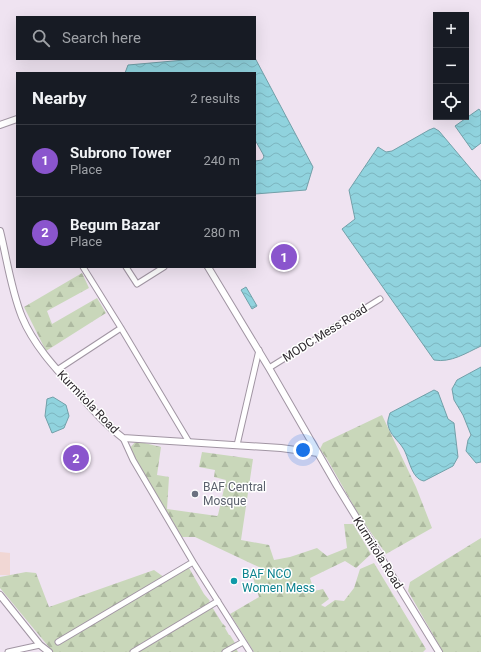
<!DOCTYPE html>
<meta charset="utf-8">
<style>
body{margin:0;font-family:Roboto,sans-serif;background:#20242c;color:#f1f3f6}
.controls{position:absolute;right:12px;top:12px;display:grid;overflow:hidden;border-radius:0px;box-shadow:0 4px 16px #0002}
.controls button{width:36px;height:36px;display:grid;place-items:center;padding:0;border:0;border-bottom:1px solid #363941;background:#171b24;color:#f1f3f6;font:20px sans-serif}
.you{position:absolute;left:303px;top:450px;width:14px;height:14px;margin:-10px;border:3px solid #fff;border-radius:50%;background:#1a73e8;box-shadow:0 0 0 6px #1a73e833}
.badge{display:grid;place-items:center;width:26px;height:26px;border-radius:50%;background:#8a55cd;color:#fff;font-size:13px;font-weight:700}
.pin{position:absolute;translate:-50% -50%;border:2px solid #fff;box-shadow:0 1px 4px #0006}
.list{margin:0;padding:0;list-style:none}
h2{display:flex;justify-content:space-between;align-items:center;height:52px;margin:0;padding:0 16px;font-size:17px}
h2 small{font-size:13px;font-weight:400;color:#9ea1a6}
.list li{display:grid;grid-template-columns:26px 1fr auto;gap:12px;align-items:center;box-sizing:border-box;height:72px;padding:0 16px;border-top:1px solid #363941}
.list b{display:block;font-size:15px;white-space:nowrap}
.list p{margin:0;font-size:13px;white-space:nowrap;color:#9ea1a6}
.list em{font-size:13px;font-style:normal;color:#9ea1a6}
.icon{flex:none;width:22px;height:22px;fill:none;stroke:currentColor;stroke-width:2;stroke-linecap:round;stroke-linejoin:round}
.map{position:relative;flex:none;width:481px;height:652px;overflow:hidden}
.search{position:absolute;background:#171b24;box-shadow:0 4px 16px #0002;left:16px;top:16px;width:240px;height:44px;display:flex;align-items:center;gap:10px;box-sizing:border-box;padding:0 14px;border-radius:0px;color:#9ea1a6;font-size:15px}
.panel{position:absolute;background:#171b24;box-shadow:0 4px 16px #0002;left:16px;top:72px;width:240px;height:196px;border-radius:0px}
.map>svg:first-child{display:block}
.commercial{fill:#f1d7d4}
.forest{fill:url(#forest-firs)}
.water{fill:url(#water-waves);stroke:#72a0a9}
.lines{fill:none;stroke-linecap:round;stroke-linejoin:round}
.minor-casing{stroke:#a195a3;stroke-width:7}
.tertiary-casing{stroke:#a195a3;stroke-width:8}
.minor{stroke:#fff;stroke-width:5}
.tertiary{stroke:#fff;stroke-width:6}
.worship-dot{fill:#6b7280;stroke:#fff;stroke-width:1.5}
.culture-dot{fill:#0f9aa8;stroke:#fff;stroke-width:1.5}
.labels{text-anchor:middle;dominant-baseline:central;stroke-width:3;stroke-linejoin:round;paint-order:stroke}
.street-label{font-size:12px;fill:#2d282d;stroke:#fff}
.worship-label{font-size:12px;fill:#5b616d;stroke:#fff;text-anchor:start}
.culture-label{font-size:12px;fill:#0d838f;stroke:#fff;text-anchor:start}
</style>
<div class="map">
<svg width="481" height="652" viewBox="0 0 481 652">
<defs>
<pattern id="forest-firs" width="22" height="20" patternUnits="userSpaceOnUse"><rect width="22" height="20" fill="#c9d7ba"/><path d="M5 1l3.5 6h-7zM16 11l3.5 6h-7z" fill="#adb9a0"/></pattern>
<pattern id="water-waves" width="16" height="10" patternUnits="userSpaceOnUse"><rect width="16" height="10" fill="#90d3de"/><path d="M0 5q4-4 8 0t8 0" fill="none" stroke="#7cb5bf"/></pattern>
</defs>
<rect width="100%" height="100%" fill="#efe3f1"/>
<path class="commercial" d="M0,552L10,553V575H0Z"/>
<path class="forest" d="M82,273L89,288L47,311L52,324L97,298L106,313L46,351L24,307Z
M382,415L416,487L432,528L386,554L360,517L327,459L320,449L323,443Z
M136,441L161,447L157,475L169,477L167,509L217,516L218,515L226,480L214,477L215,470L199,467L202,452L253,459L241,540L269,545L274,560L290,557L317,548L327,556L347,548L344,524H353L371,554L356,568L345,561L310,578L314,591L323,589L329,599L321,605L325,607L335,600L344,601L354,588L360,569L374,563L426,649L423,652H254L230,614L259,597L252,574L261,568L195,537H182L129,449Z
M481,538V652H443L408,591L410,582Z
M189,568L204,594L210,601L209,602L222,623L226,627L225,628L229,635H230L235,643L234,644L238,652H53L0,588V577L26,572L36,573L49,607L154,570L168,580Z"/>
<path class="water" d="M255,58L313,167L306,190L255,194V161L262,160L264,157L263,154L255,140V73H125L128,65L196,59Z
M479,109L481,112V143L472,150L455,126Z
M434,128L439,131L481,181V346C466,353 451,363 434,360L342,229L355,219L349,190L378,147L386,152L392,151L429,130Z
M246,287L257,306L252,309L241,290Z
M481,367V462L476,463L466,451L468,440L471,435L463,415L454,400L452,389L457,380Z
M434,390L438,392L448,419L454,423L458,457L453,466L424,481C411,479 409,457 403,448C398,440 390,435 388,425C387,421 389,417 390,413Z
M53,397L66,405L69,416L64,428L52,433L45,416L47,399Z"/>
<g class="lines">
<g class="minor-casing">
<path id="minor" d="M83,267L121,328
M126,267L137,284L164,267
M269,368L380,299
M57,370L121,328L189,442
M123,438L133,460L193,562L250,652
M237,445L259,350
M58,642L193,562
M8,652L40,645
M133,652L218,601
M225,652L243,642"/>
</g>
<g class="tertiary-casing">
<path id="tertiary" d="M0,125L17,119
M0,231C7,259 11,290 22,317C34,346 57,370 78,393C92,409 106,425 123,438L281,448L318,453
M208,267L269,368L337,486L439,652
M0,595L40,645L49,652"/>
</g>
<use href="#minor" class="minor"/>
<use href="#tertiary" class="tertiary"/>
</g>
<circle class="worship-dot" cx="195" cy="494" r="4"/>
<circle class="culture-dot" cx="234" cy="581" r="4"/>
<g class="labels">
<g class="street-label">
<text transform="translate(325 333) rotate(-32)">MODC Mess Road</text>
<text transform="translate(88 402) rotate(46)">Kurmitola Road</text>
<text transform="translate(378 553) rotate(58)">Kurmitola Road</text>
</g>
<g class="worship-label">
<text x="203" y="487">BAF Central<tspan x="203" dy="14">Mosque</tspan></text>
</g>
<g class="culture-label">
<text x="242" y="574">BAF NCO<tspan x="242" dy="14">Women Mess</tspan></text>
</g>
</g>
</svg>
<div class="controls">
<button>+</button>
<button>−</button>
<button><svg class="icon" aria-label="locate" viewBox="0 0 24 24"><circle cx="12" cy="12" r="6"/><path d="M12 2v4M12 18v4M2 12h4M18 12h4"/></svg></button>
</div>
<div class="you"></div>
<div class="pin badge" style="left:284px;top:257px">1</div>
<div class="pin badge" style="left:76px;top:458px">2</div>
<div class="search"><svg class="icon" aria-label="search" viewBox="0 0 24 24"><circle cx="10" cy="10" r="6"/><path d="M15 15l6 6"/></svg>Search here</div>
<section class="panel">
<h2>Nearby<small>2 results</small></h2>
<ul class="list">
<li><span class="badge">1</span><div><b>Subrono Tower</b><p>Place</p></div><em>240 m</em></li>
<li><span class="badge">2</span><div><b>Begum Bazar</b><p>Place</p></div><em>280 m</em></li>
</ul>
</section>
</div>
